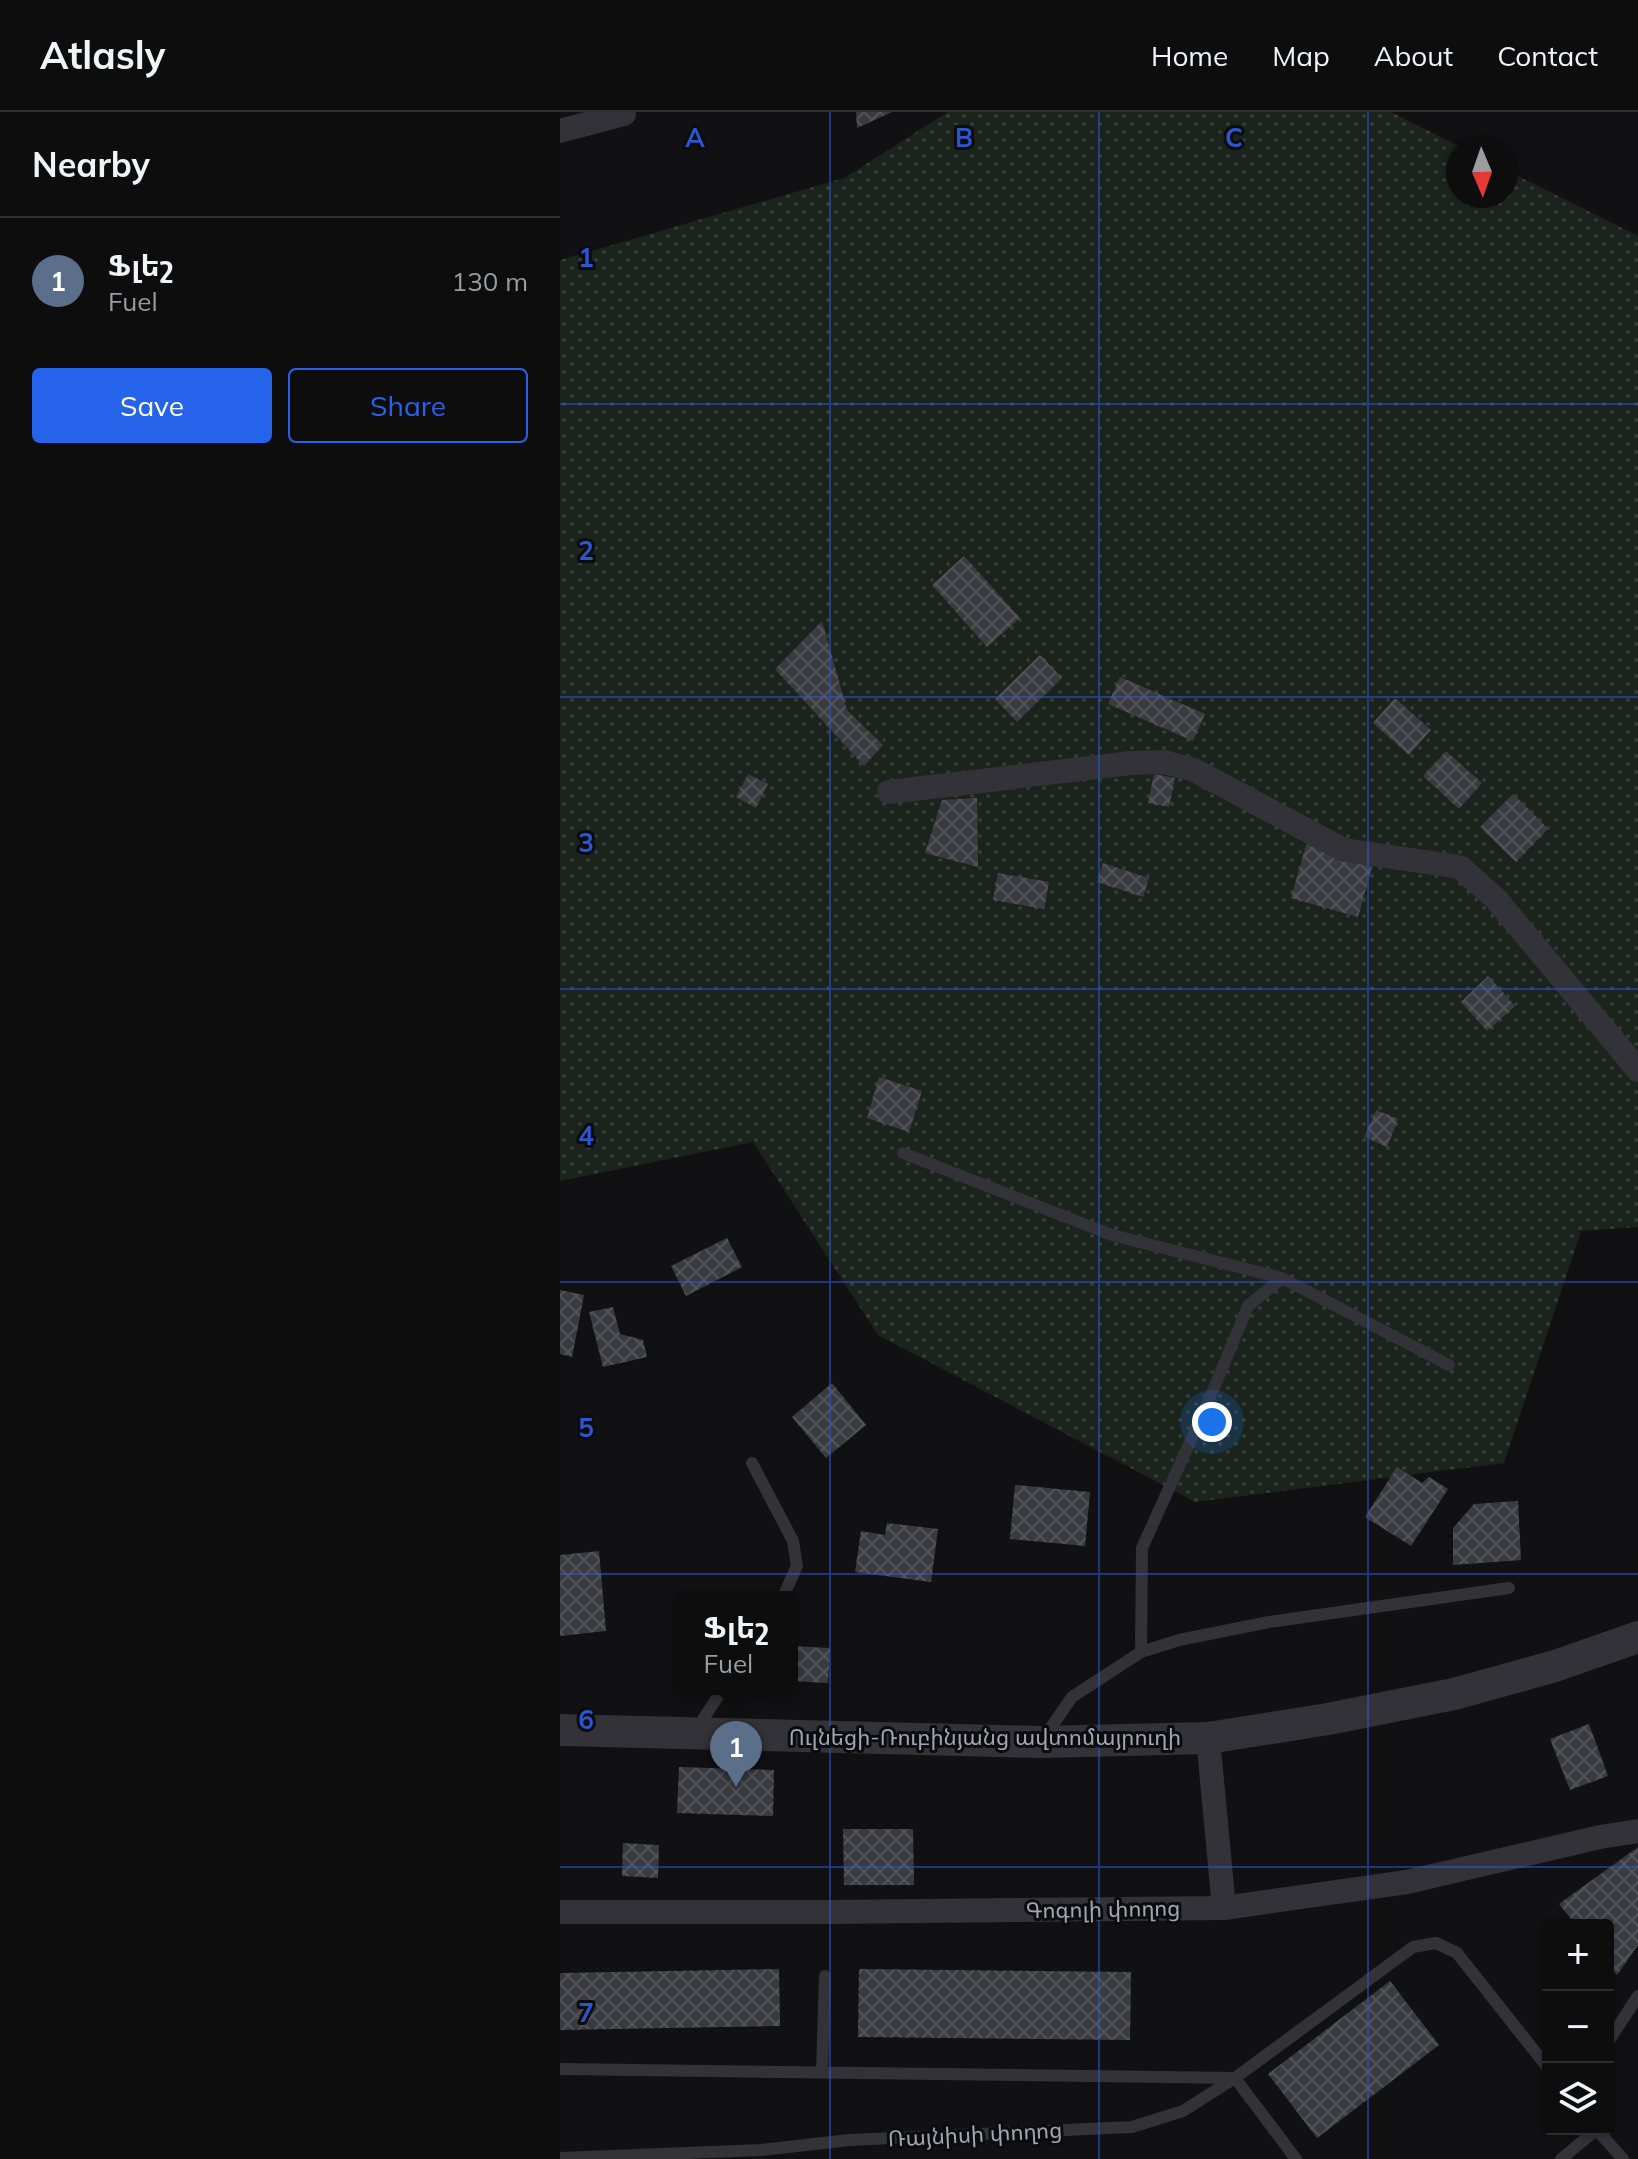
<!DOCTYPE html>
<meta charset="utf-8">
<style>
body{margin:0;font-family:Mulish,"Noto Sans Armenian",sans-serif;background:#1b1b1c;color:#f1f3f6}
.controls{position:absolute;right:24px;bottom:24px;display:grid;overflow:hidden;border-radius:8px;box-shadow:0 2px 6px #0004}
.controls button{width:72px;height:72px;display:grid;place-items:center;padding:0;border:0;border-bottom:2px solid #2d2d2e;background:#0d0d0e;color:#f1f3f6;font:40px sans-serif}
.compass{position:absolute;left:886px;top:24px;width:72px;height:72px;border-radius:50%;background:#0d0d0e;box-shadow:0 2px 6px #0004;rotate:178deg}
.you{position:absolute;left:652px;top:1310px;width:28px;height:28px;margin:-20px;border:6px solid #fff;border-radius:50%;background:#1a73e8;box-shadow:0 0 0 12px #1a73e833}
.badge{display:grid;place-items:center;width:52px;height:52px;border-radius:50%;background:#2563eb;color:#fff;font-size:26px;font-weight:700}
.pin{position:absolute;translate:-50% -66px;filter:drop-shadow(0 2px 4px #0008)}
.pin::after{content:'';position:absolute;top:42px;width:28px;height:24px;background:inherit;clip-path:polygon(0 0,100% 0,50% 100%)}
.popup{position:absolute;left:114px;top:1479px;width:124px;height:104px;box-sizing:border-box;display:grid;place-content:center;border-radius:8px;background:#0d0d0e;filter:drop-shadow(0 2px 6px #0005);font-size:26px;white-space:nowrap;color:#9a9c9e}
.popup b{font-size:30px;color:#f1f3f6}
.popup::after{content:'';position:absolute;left:50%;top:100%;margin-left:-16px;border:16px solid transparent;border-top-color:#0d0d0e}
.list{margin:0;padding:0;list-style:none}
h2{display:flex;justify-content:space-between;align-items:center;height:104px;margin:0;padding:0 32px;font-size:34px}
h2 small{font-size:26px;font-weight:400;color:#9a9c9e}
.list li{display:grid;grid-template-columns:52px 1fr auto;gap:24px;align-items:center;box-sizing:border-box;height:128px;padding:0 32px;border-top:2px solid #2d2d2e}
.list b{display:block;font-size:30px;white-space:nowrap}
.list p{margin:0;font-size:26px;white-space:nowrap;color:#9a9c9e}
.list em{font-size:26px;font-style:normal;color:#9a9c9e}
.actions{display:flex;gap:16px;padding:24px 32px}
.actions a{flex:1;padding:18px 0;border:2px solid #2563eb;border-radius:8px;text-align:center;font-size:28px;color:#2563eb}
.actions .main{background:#2563eb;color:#fff}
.icon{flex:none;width:44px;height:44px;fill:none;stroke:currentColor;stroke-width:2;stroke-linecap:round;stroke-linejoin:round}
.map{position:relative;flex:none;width:1078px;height:2047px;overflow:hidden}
header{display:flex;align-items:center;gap:48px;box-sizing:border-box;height:112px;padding:0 40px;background:#0d0d0e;border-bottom:2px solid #2d2d2e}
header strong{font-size:38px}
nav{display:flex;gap:44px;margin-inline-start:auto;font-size:28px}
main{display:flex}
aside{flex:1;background:#0d0d0e}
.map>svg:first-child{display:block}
.grass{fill:url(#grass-dots)}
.building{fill:url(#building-cross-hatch)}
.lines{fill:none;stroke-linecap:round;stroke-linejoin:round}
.service{stroke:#323238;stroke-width:12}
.minor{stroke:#323238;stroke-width:24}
.tertiary{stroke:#323238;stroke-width:32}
.grid{fill:none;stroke:#2a57d4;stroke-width:2;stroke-opacity:0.55}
.labels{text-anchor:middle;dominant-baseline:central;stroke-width:6;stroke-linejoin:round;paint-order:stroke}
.street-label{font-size:22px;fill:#a1a5b4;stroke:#0c0c0e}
.grid-label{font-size:26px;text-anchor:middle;font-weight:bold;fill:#2a57d4;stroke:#0c0c0e;stroke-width:6;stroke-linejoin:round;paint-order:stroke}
</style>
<header>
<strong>Atlasly</strong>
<nav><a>Home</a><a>Map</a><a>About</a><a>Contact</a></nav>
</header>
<main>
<aside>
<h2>Nearby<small></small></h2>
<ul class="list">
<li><span class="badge" style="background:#5c6f8a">1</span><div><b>Ֆլեշ</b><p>Fuel</p></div><em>130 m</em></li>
</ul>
<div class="actions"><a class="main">Save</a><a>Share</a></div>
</aside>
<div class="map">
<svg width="1078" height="2047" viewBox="0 0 1078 2047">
<defs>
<pattern id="grass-dots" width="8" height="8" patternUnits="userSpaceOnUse" patternTransform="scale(2)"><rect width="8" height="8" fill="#1b231d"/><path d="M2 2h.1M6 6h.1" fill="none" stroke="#39403b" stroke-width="1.8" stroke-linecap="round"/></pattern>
<pattern id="building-cross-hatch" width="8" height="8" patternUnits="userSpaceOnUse" patternTransform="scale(2)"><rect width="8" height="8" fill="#3a3b40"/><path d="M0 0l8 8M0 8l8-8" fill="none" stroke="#535459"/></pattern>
</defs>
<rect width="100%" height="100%" fill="#111113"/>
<path class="grass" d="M388,0H831L903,36H898V84H946V58L1078,124V1115L1021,1119L944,1351L635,1390L318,1223L193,1030L0,1069V148L284,66Z"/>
<path class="building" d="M296,0H332L297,16Z
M404,444L460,506L427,535L372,473Z
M262,509L287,598L323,633L304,654L215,557Z
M480,543L502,566L457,610L435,587Z
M560,565L645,602L633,629L548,592Z
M835,586L871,618L849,643L813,611Z
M886,639L922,671L899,697L863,664Z
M188,662L208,672L196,696L176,685Z
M594,662L615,666L609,695L588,691Z
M953,682L988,717L956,750L920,715Z
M417,686L418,755L365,741L382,688Z
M746,733L813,752L798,805L731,786Z
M543,751L589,766L583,785L537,770Z
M438,761L489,770L484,797L433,788Z
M928,864L955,894L927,919L901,890Z
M319,965L362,979L349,1020L307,1006Z
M816,998L838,1007L827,1035L804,1025Z
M167,1126L182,1155L126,1184L111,1154Z
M0,1178L24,1183L12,1245L0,1242Z
M53,1195L60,1222L83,1228L87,1245L43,1255L29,1200Z
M272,1271L306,1313L266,1346L232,1305Z
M837,1355L862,1371L869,1365L888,1377L851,1434L805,1405Z
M455,1373L530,1380L525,1434L450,1427Z
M958,1389L961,1448L893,1453V1416L914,1392Z
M327,1411L378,1417L371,1470L295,1460L301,1419L325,1423Z
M39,1439L46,1519L0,1524V1443Z
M232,1534L270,1536L268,1571L232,1569Z
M1029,1612L1048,1664L1010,1678L990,1627Z
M119,1655L214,1658L213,1704L117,1701Z
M283,1717H353L354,1773H284Z
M63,1731L99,1733L98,1766L62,1764Z
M1078,1735V1833L1057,1863L1048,1852V1813H1016L999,1792Z
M219,1857L220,1914L0,1918V1861Z
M299,1857L571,1860L570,1928L298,1925Z
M830,1869L879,1933L757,2026L708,1962Z"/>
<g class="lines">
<path class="service" d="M343,1041L552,1123L722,1166L889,1253
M192,1351L233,1429L237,1454L223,1485
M581,1540L582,1436L649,1288L688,1194L722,1166
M137,1616L163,1577
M483,1627L512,1585L581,1540L619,1528L709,1510L949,1476
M1048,1930L1078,1884
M0,1957L675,1966L736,2047
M262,1960L265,1864
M1036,2017L1063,2047
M0,2046L201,2038L290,2028L572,2015L623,1999L675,1966L853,1835L876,1831L897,1841L988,1956
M1001,2047L1036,2018"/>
<path class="minor" d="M0,19L64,2
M329,680L571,651L604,650L634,658L784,738L900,755L936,787L1078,958
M648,1626L664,1796
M0,1800H265L664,1796L847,1770L1040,1725L1078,1719"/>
<path class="tertiary" d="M0,1618L481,1630L648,1626L768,1607L894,1582L995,1554L1078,1525"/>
</g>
<path class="grid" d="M270,0V2047M539,0V2047M808,0V2047M0,292H1078M0,585H1078M0,877H1078M0,1170H1078M0,1462H1078M0,1755H1078"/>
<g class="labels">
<g class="street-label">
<text x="425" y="1625">Ուլնեցի-Ռուբինյանց ավտոմայրուղի</text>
<text transform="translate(543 1797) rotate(-1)">Գոգոլի փողոց</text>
<text transform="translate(415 2022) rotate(-3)">Ռայնիսի փողոց</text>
</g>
</g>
<g class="grid-label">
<text x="135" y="35">A</text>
<text x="404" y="35">B</text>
<text x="674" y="35">C</text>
<text x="26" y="155">1</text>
<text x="26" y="448">2</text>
<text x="26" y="740">3</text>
<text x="26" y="1033">4</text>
<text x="26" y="1325">5</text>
<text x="26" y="1617">6</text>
<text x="26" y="1910">7</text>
</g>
</svg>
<div class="controls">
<button>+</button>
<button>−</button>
<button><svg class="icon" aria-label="layers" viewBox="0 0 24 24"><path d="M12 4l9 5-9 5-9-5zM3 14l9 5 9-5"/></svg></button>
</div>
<svg class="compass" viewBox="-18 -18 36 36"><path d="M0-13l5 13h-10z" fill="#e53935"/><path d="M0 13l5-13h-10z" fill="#9a9c9e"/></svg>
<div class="you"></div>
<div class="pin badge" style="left:176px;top:1675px;background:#5c6f8a">1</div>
<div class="popup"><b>Ֆլեշ</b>Fuel</div>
</div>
</main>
